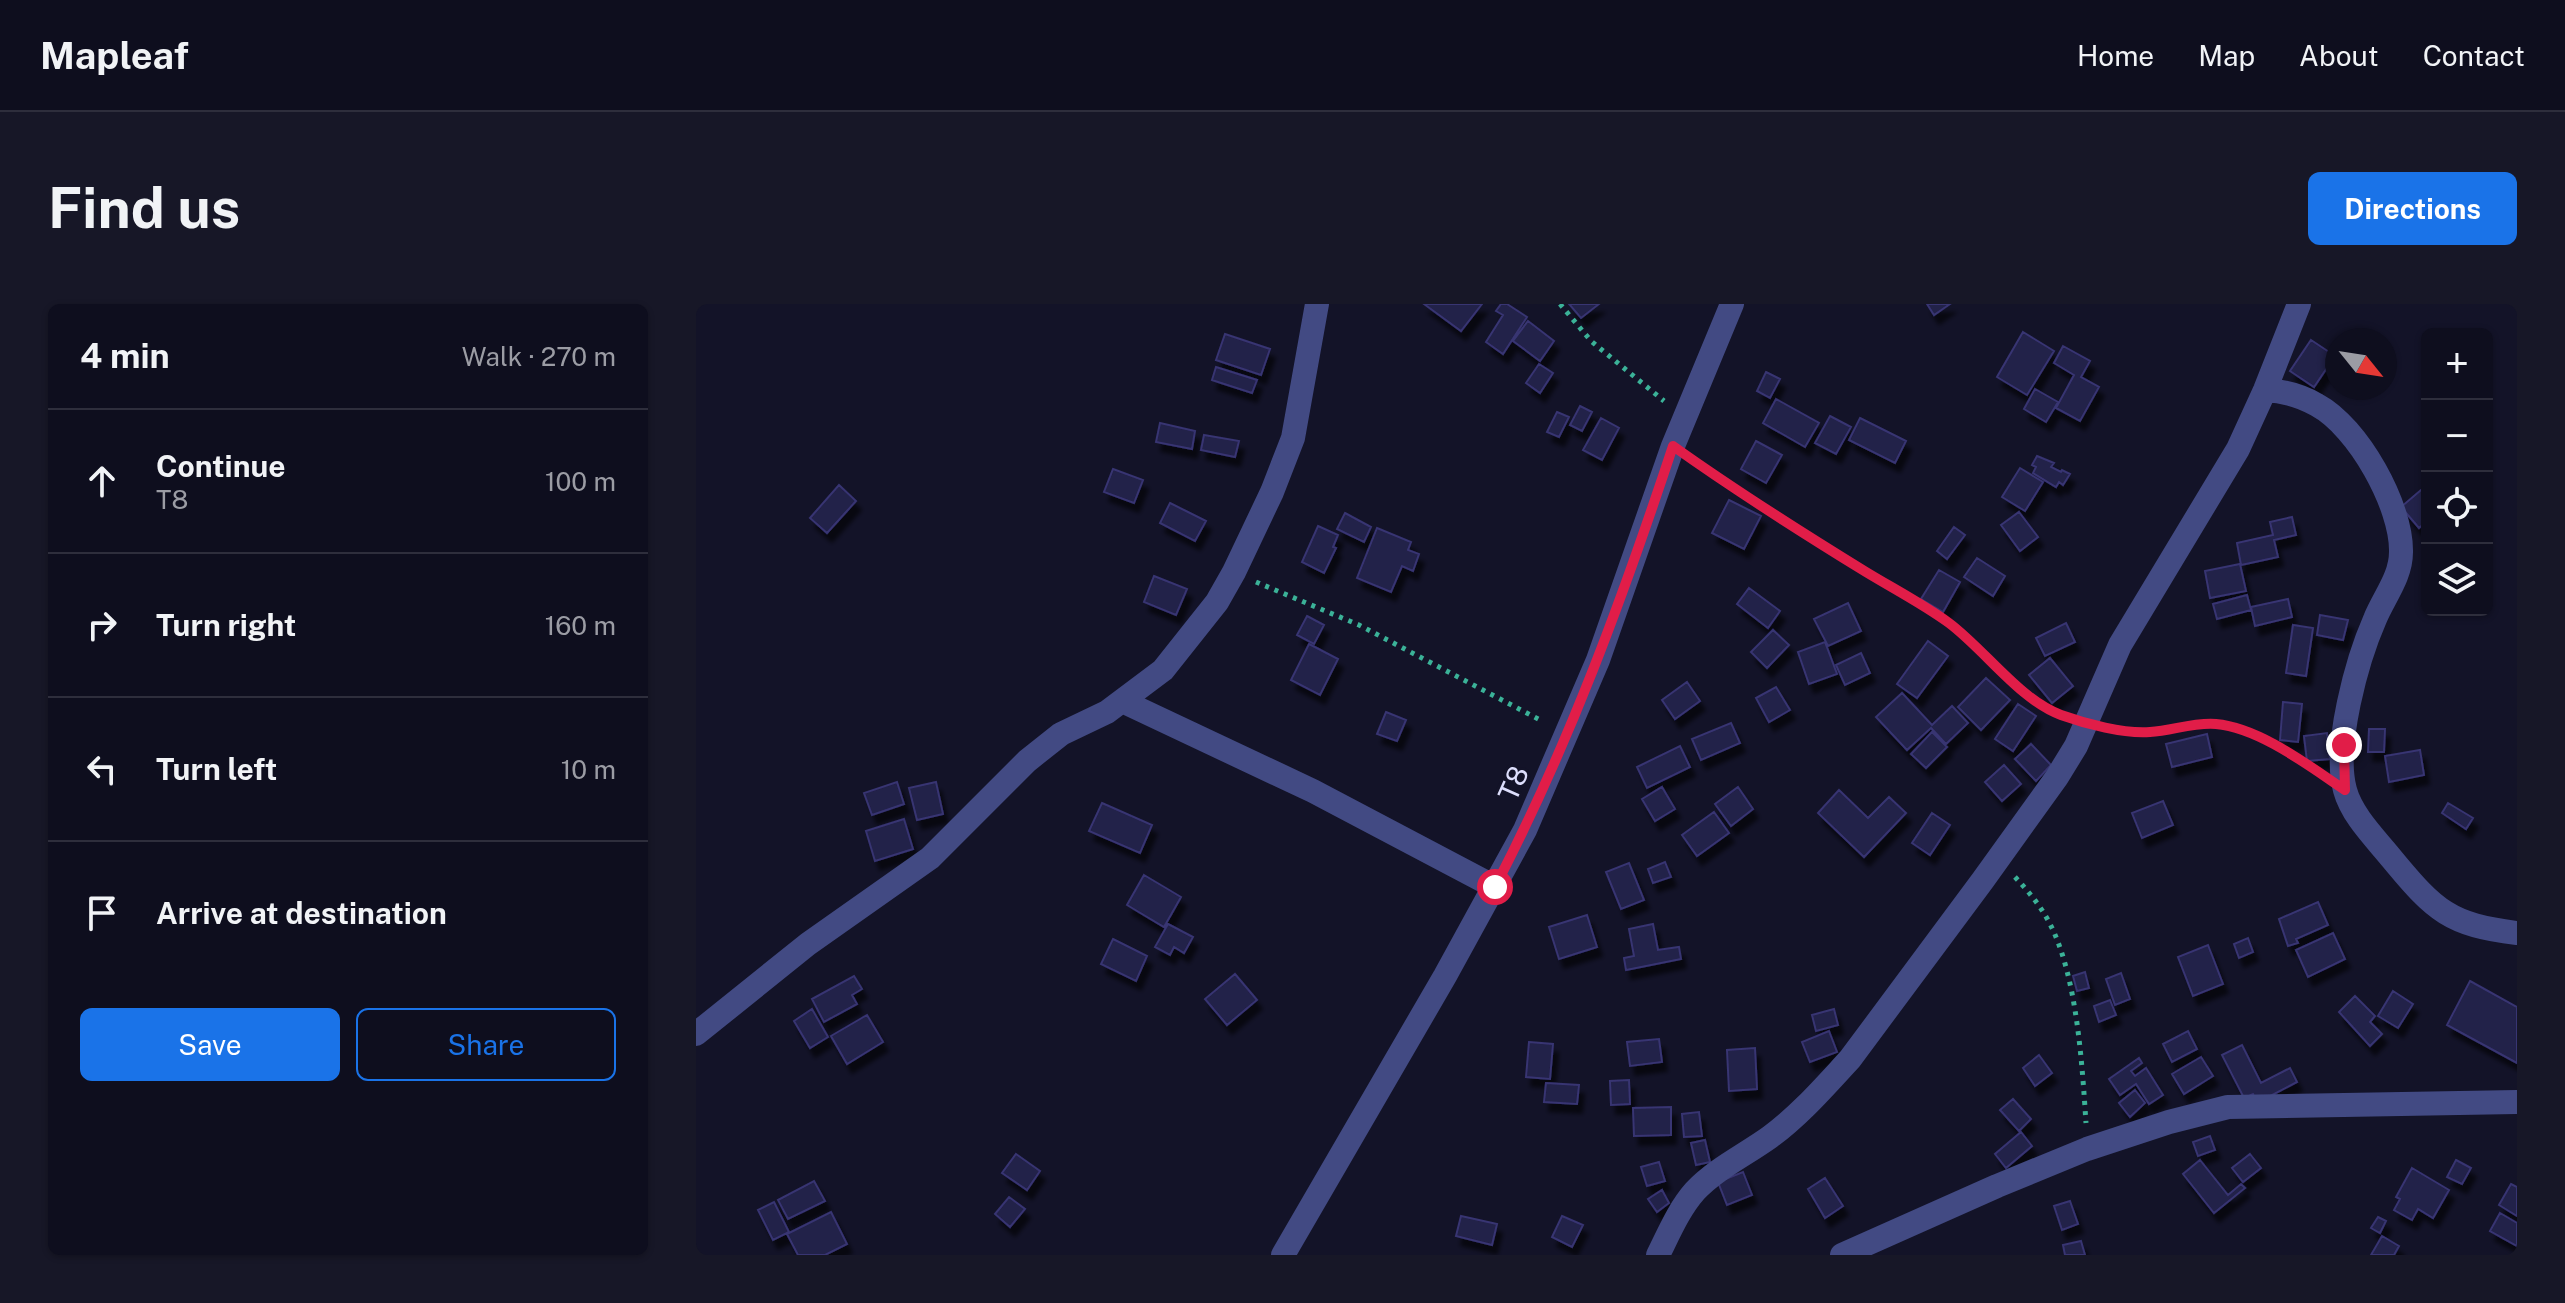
<!DOCTYPE html>
<meta charset="utf-8">
<style>
body{margin:0;font-family:"Public Sans",sans-serif;background:#171727;color:#f1f3f6}
.controls{position:absolute;right:24px;top:24px;display:grid;overflow:hidden;border-radius:12px;box-shadow:0 2px 6px #0004}
.controls button{width:72px;height:72px;display:grid;place-items:center;padding:0;border:0;border-bottom:2px solid #2e2e3c;background:#0e0e1e;color:#f1f3f6;font:40px sans-serif}
.compass{position:absolute;left:1629px;top:24px;width:72px;height:72px;border-radius:50%;background:#0e0e1e;box-shadow:0 2px 6px #0004;rotate:120deg}
.stop{position:absolute;width:24px;height:24px;margin:-18px;border:6px solid #e11d48;border-radius:50%;background:#fff}
.stop.end{background:#e11d48;border-color:#fff;box-shadow:0 2px 8px #0008}
.list{margin:0;padding:0;list-style:none}
h2{display:flex;justify-content:space-between;align-items:center;height:104px;margin:0;padding:0 32px;font-size:34px}
h2 small{font-size:26px;font-weight:400;color:#9b9ca4}
.list li{display:grid;grid-template-columns:52px 1fr auto;gap:24px;align-items:center;box-sizing:border-box;height:144px;padding:0 32px;border-top:2px solid #2e2e3c}
.list b{display:block;font-size:30px;white-space:nowrap}
.list p{margin:0;font-size:26px;white-space:nowrap;color:#9b9ca4}
.list em{font-size:26px;font-style:normal;color:#9b9ca4}
.actions{display:flex;gap:16px;padding:24px 32px}
.actions a{flex:1;padding:18px 0;border:2px solid #1a73e8;border-radius:12px;text-align:center;font-size:28px;color:#1a73e8}
.actions .main{background:#1a73e8;color:#fff}
.icon{flex:none;width:44px;height:44px;fill:none;stroke:currentColor;stroke-width:2;stroke-linecap:round;stroke-linejoin:round}
.map{position:relative;flex:none;width:1821px;height:951px;overflow:hidden;border-radius:12px}
header{display:flex;align-items:center;gap:48px;box-sizing:border-box;height:112px;padding:0 40px;background:#0e0e1e;border-bottom:2px solid #2e2e3c}
header strong{font-size:38px}
nav{display:flex;gap:44px;margin-inline-start:auto;font-size:28px}
.intro{display:flex;align-items:center;justify-content:space-between;box-sizing:border-box;height:192px;padding:0 48px}
h1{margin:0;font-size:56px}
.button{padding:20px 36px;border-radius:12px;background:#1a73e8;color:#fff;font-size:28px;font-weight:700}
main{display:flex;gap:48px;padding:0 48px}
aside{flex:1;background:#0e0e1e;border-radius:12px;box-shadow:0 2px 6px #0004}
.map>svg:first-child{display:block}
.building{fill:#222048;stroke:#373472;stroke-width:2;filter:url(#shadow)}
.lines{fill:none;stroke-linecap:round;stroke-linejoin:round}
.path{stroke:#3bb298;stroke-width:5;stroke-dasharray:4 6;stroke-linecap:butt}
.minor{stroke:#424a83;stroke-width:24}
.route{stroke:#e11d48;stroke-width:10}
.labels{text-anchor:middle;dominant-baseline:central;stroke-width:6;stroke-linejoin:round;paint-order:stroke}
.street-label{font-size:28px;fill:#dddefc;stroke:#131328}
</style>
<header>
<strong>Mapleaf</strong>
<nav><a>Home</a><a>Map</a><a>About</a><a>Contact</a></nav>
</header>
<div class="intro"><h1>Find us</h1><a class="button">Directions</a></div>
<main>
<aside>
<h2>4 min<small>Walk · 270 m</small></h2>
<ul class="list">
<li><svg class="icon" aria-label="ahead" viewBox="0 0 24 24"><path d="M12 20V5M6 11l6-6 6 6"/></svg><div><b>Continue</b><p>T8</p></div><em>100 m</em></li>
<li><svg class="icon" aria-label="right" viewBox="0 0 24 24"><path d="M7 20v-9h11M14 6l5 5-5 5"/></svg><div><b>Turn right</b></div><em>160 m</em></li>
<li><svg class="icon" aria-label="left" viewBox="0 0 24 24"><path d="M17 20v-9H6M10 6l-5 5 5 5"/></svg><div><b>Turn left</b></div><em>10 m</em></li>
<li><svg class="icon" aria-label="arrive" viewBox="0 0 24 24"><path d="M6 21V4h12l-3 4 3 4H6"/></svg><div><b>Arrive at destination</b></div></li>
</ul>
<div class="actions"><a class="main">Save</a><a>Share</a></div>
</aside>
<div class="map">
<svg width="1821" height="951" viewBox="0 0 1821 951">
<defs>
<filter id="shadow"><feDropShadow dx="5" dy="9" stdDeviation="2" flood-color="#0009"/></filter>
</defs>
<rect width="100%" height="100%" fill="#131328"/>
<path class="building" d="M728,0H786L765,27Z
M805,0H811L831,13L807,50L790,38L807,11L800,7Z
M873,0H903L885,14Z
M1231,0H1254L1238,11Z
M832,17L858,37L844,57L817,37Z
M1327,28L1358,47L1331,91L1301,73Z
M529,30L574,45L565,71L520,56Z
M1615,36L1639,52L1618,83L1594,67Z
M1367,42L1394,57L1385,73L1403,83L1384,117L1360,104L1378,71L1358,59Z
M843,60L857,69L844,89L830,79Z
M520,63L561,76L556,89L516,76Z
M1070,68L1084,75L1074,94L1061,87Z
M1339,85L1362,98L1350,118L1328,105Z
M1080,95L1123,119L1109,143L1067,119Z
M884,102L896,108L886,127L874,121Z
M861,108L873,113L863,133L851,128Z
M1134,112L1155,123L1140,150L1119,139Z
M905,114L923,124L906,156L887,146Z
M1164,114L1210,137L1199,159L1153,136Z
M464,119L499,127L496,145L460,138Z
M508,131L543,137L539,153L505,146Z
M1060,137L1086,151L1070,179L1045,165Z
M1341,152L1358,159L1355,163L1365,168L1366,166L1374,170L1367,181L1363,178L1360,183L1337,169L1340,163L1336,161Z
M1324,164L1347,178L1329,207L1306,193Z
M417,165L447,176L438,199L408,188Z
M143,181L160,197L131,229L114,214Z
M1731,181V217L1723,224L1705,203Z
M1033,196L1065,212L1048,245L1016,229Z
M474,199L510,217L499,237L464,219Z
M1323,208L1342,233L1324,247L1305,221Z
M649,209L675,223L668,238L641,225Z
M1596,213L1600,231L1578,236L1582,253L1545,261L1541,239L1577,231L1574,218Z
M622,222L642,231L637,243L640,244L628,269L606,258Z
M1258,223L1269,231L1251,255L1241,247Z
M681,224L715,238L712,246L723,250L717,267L706,262L695,288L661,274Z
M1281,254L1309,272L1297,292L1268,273Z
M1544,260L1550,287L1514,294L1509,267Z
M1243,266L1264,278L1247,308L1225,295Z
M458,272L491,285L480,311L448,298Z
M1053,284L1084,307L1072,324L1041,300Z
M1551,291L1555,306L1521,315L1517,300Z
M1592,295L1596,313L1559,322L1555,303Z
M1152,299L1165,327L1132,342L1118,315Z
M1624,311L1652,316L1647,336L1621,331Z
M611,312L628,321L618,340L601,331Z
M1370,319L1379,338L1349,352L1340,334Z
M1597,321L1617,324L1610,372L1590,369Z
M1077,326L1093,341L1071,364L1055,348Z
M1232,337L1252,352L1221,394L1201,380Z
M1129,338L1141,370L1113,380L1102,348Z
M613,340L642,355L624,391L595,376Z
M1165,349L1174,369L1149,381L1140,361Z
M1354,354L1377,382L1356,399L1333,371Z
M1290,374L1314,396L1285,426L1262,403Z
M991,378L1004,397L979,415L966,396Z
M1080,383L1094,406L1073,418L1060,394Z
M1206,389L1236,421L1256,402L1272,419L1250,440L1235,424L1211,446L1180,413Z
M1587,398L1606,400L1602,438L1584,436Z
M1322,400L1340,412L1317,447L1299,435Z
M690,408L710,416L701,437L681,430Z
M1035,419L1044,439L1005,456L996,435Z
M1673,425H1689L1688,448H1672Z
M1236,428L1251,443L1230,464L1215,450Z
M1631,429L1634,455L1611,457L1608,432Z
M1511,430L1516,453L1476,463L1470,440Z
M1335,440L1355,461L1340,477L1319,455Z
M984,442L994,463L951,484L941,463Z
M1724,446L1728,471L1693,478L1689,452Z
M1308,461L1325,480L1306,497L1289,478Z
M201,478L208,500L176,511L168,489Z
M240,478L247,510L221,516L213,484Z
M966,483L979,505L959,517L946,495Z
M1042,483L1057,505L1035,522L1019,500Z
M1143,486L1172,514L1193,493L1210,509L1168,553L1122,509Z
M1467,497L1477,521L1446,534L1436,509Z
M406,499L456,521L444,549L393,527Z
M1752,499L1777,514L1770,525L1746,509Z
M1018,508L1033,529L1001,552L986,531Z
M1236,509L1254,521L1234,551L1216,539Z
M208,515L217,545L179,557L170,527Z
M969,558L975,573L957,579L952,565Z
M933,559L948,596L925,605L910,568Z
M448,571L485,593L468,623L431,601Z
M1622,598L1632,621L1600,635L1602,639L1592,642L1583,615Z
M891,611L901,643L863,655L853,623Z
M472,620L497,633L488,649L478,643L474,651L459,643Z
M957,620L962,646L983,643L985,655L930,666L928,654L938,652L933,625Z
M1637,629L1649,655L1612,673L1600,646Z
M1552,634L1557,648L1543,654L1538,640Z
M417,635L451,652L440,677L405,660Z
M1512,641L1527,680L1497,692L1482,653Z
M1389,668L1393,684L1381,687L1377,672Z
M1425,669L1434,695L1419,701L1410,675Z
M539,670L561,696L531,721L509,695Z
M158,672L166,685L156,691L161,700L128,718L116,695Z
M1774,677L1821,703V759L1751,721Z
M1697,687L1717,700L1702,724L1682,712Z
M1659,692L1679,712L1674,718L1686,730L1674,742L1643,708Z
M1414,696L1420,711L1403,718L1398,702Z
M116,705L132,733L114,744L98,717Z
M1138,705L1142,721L1120,727L1116,711Z
M171,711L187,738L151,760L135,732Z
M1133,727L1141,748L1114,758L1106,738Z
M1492,727L1501,745L1476,758L1467,740Z
M963,735L966,758L934,762L931,738Z
M833,738L857,740L854,775L830,773Z
M1546,741L1565,779L1594,764L1601,778L1561,799L1557,790L1548,794L1526,751Z
M1059,744L1061,785L1033,787L1031,746Z
M1343,751L1356,769L1339,782L1327,764Z
M1505,753L1517,772L1488,790L1476,770Z
M1443,754L1446,759L1435,767L1439,772L1450,764L1467,791L1453,800L1440,780L1424,791L1413,775Z
M933,776L934,800L915,801L914,777Z
M850,779L883,781L881,800L848,798Z
M1439,786L1449,799L1434,813L1423,799Z
M1317,795L1335,815L1323,827L1304,806Z
M975,803V831L938,832L937,804Z
M1003,808L1006,832L988,833L986,810Z
M1325,828L1336,842L1310,864L1299,850Z
M1514,832L1519,846L1502,852L1497,838Z
M1009,836L1014,858L1000,861L995,839Z
M320,850L344,867L331,886L306,869Z
M1554,850L1565,864L1547,878L1536,864Z
M1504,856L1532,891L1545,880L1549,884L1518,909L1487,870Z
M1760,856L1775,864L1766,880L1751,873Z
M963,858L969,877L951,882L945,863Z
M1716,864L1753,886L1737,914L1722,905L1716,916L1698,906L1704,895L1700,893Z
M1047,868L1056,891L1031,901L1022,878Z
M1129,874L1147,902L1129,914L1112,885Z
M118,877L129,897L92,915L82,896Z
M1815,880L1821,883V912L1803,901Z
M966,886L973,899L961,908L952,895Z
M313,893L329,905L314,923L299,910Z
M1374,897L1382,920L1366,926L1358,902Z
M78,898L93,928L77,936L62,906Z
M135,908L151,940L129,951H102L91,930Z
M1804,909L1821,919V942L1794,927Z
M765,912L801,920L796,941L760,932Z
M866,912L887,921L876,943L856,933Z
M1682,913L1690,917L1684,929L1675,924Z
M1686,932L1703,942L1698,951H1675Z
M1385,937L1389,951H1369L1367,941Z"/>
<g class="lines">
<path class="path" d="M864,0L895,37L968,97
M999,157L1031,181L1252,319L1335,392L1364,411
M560,278L663,321L846,417
M1416,425C1445,433 1469,423 1497,421C1542,418 1582,441 1618,466
M1319,573C1332,587 1344,601 1353,618C1381,671 1386,759 1390,819"/>
<path class="minor" d="M1569,86C1588,87 1604,91 1621,101C1662,123 1706,202 1705,248C1705,273 1688,293 1679,315C1661,356 1637,442 1649,486C1656,512 1680,535 1696,555C1739,607 1754,621 1821,629
M426,397L617,487L799,583
M0,730L112,640L234,554L331,457L365,430L411,408L467,366L521,298L538,268L576,188L597,134L621,0
M587,951L749,672L829,526L902,356L977,142L1036,0
M962,951C973,929 983,905 999,887C1021,864 1049,851 1074,833C1104,811 1129,782 1154,755L1287,576L1361,473L1380,442L1424,341L1542,145L1569,86L1603,0
M1146,951L1301,882L1391,845L1473,818L1532,803L1821,798"/>
</g>
<g class="lines">
<path class="route" d="M799,583C873,441 927,293 977,142C1040,187 1105,228 1170,268C1198,285 1227,300 1253,319C1289,346 1324,396 1365,411C1390,420 1428,430 1454,428C1476,427 1497,418 1520,420C1564,424 1613,462 1649,486L1648,441"/>
</g>
<g class="labels">
<g class="street-label">
<text transform="translate(817 479) rotate(-66)">T8</text>
</g>
</g>
</svg>
<div class="controls">
<button>+</button>
<button>−</button>
<button><svg class="icon" aria-label="locate" viewBox="0 0 24 24"><circle cx="12" cy="12" r="6"/><path d="M12 2v4M12 18v4M2 12h4M18 12h4"/></svg></button>
<button><svg class="icon" aria-label="layers" viewBox="0 0 24 24"><path d="M12 4l9 5-9 5-9-5zM3 14l9 5 9-5"/></svg></button>
</div>
<svg class="compass" viewBox="-18 -18 36 36"><path d="M0-13l5 13h-10z" fill="#e53935"/><path d="M0 13l5-13h-10z" fill="#9b9ca4"/></svg>
<div class="stop" style="left:799px;top:583px"></div>
<div class="stop end" style="left:1648px;top:441px"></div>
</div>
</main>
